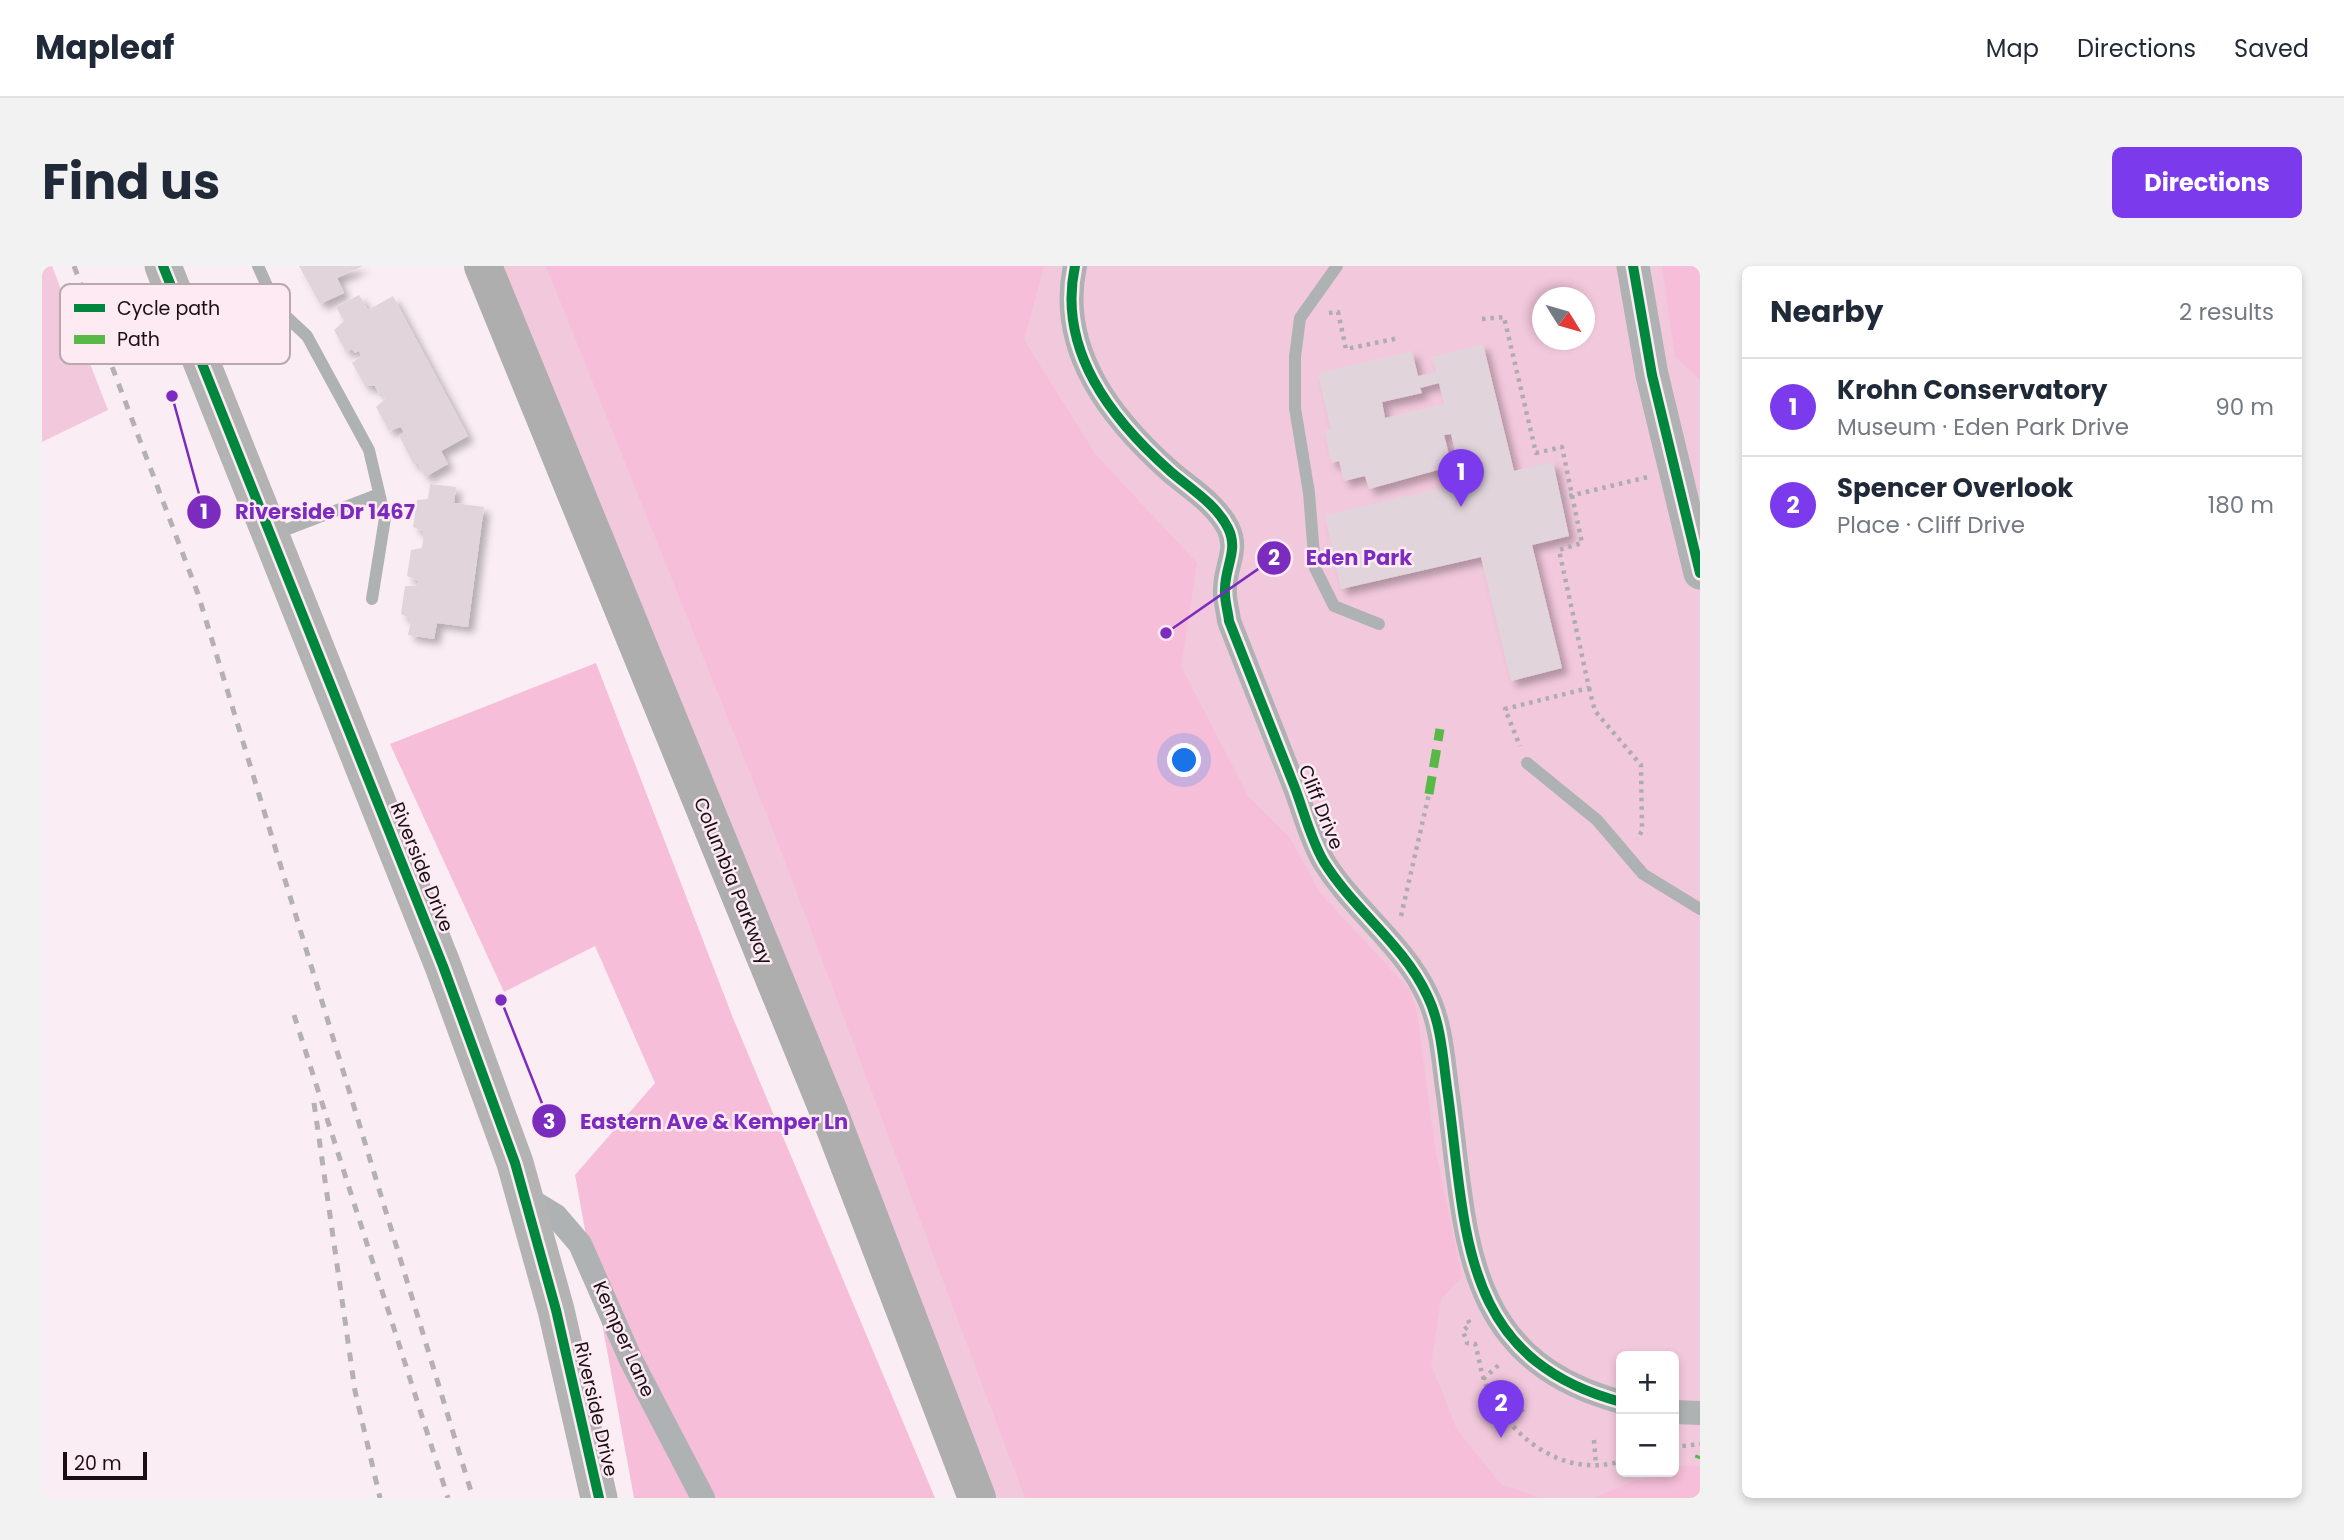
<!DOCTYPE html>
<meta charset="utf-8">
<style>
body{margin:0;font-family:Poppins,sans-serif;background:#f2f2f3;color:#1f2937}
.controls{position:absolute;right:21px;bottom:21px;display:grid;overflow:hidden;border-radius:10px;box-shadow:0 4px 10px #0003}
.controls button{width:63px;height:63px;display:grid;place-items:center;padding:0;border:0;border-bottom:2px solid #e0e1e3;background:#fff;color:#1f2937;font:35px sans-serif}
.compass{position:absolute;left:1490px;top:21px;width:63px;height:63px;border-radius:50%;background:#fff;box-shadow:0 4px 10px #0003;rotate:127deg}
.scale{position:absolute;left:21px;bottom:18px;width:84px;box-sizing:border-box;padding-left:7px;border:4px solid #1a0f15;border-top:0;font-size:19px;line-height:24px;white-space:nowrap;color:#1a0f15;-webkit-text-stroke:5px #feeaf3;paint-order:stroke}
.you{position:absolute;left:1143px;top:495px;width:24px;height:24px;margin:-18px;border:5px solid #fff;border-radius:50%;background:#1a73e8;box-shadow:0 0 0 10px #1a73e833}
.badge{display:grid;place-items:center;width:46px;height:46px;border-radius:50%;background:#7c3aed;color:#fff;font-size:23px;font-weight:700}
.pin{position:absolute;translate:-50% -58px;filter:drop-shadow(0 2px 4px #0008)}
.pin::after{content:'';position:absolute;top:37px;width:24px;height:21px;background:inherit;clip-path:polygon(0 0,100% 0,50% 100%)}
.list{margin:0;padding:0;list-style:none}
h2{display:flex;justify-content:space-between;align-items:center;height:91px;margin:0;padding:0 28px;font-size:30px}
h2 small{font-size:23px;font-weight:400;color:#747a83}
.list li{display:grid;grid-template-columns:46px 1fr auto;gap:21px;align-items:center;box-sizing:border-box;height:98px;padding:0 28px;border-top:2px solid #e0e1e3}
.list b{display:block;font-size:26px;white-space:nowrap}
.list p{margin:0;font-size:23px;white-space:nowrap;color:#747a83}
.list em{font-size:23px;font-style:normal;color:#747a83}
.map{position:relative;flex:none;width:1658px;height:1232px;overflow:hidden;border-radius:10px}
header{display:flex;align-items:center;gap:42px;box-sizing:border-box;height:98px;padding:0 35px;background:#fff;border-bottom:2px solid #e0e1e3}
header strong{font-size:33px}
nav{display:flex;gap:38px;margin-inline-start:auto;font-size:24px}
.intro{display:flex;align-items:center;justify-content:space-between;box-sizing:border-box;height:168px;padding:0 42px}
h1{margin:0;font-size:49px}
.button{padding:18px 32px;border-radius:10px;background:#7c3aed;color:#fff;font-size:24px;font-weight:700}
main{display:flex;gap:42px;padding:0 42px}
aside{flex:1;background:#fff;border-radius:10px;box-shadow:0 4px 10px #0003}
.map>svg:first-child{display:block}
.green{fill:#f2c8dc;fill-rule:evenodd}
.forest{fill:#f6bed9}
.building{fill:#e1d5db;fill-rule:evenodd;filter:url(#shadow)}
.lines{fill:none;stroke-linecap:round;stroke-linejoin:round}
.path{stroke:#aeadae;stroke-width:4.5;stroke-dasharray:3.5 5;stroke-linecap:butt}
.lane{stroke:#afb2b2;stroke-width:12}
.street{stroke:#afb2b2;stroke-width:24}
.secondary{stroke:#afb1b2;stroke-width:33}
.primary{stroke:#b4b3b4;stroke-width:37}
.highway{stroke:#aeaeaf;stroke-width:38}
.rail{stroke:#b5b0b3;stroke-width:5;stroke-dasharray:9 9;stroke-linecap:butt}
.quiet{stroke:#58b947;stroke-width:9;stroke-dasharray:18 9;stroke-linecap:butt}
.cycleway-casing{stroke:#feeaf3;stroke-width:15}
.cycleway{stroke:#00873e;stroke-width:10}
.labels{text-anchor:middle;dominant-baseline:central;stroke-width:5;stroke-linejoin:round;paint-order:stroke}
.street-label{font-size:19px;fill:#1a0f15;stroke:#feeaf3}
.key{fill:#feeaf3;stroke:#baa8b0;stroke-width:2}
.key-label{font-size:19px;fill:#1a0f15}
.leader{fill:none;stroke:#7b2cbf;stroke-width:2.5}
.callout-dot{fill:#7b2cbf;stroke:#feeaf3;stroke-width:2.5}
.mark-label{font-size:21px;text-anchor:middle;font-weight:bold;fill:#fff}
.callout-label{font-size:21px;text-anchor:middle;font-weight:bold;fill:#7b2cbf;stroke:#feeaf3;stroke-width:5;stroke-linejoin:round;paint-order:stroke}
</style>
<header>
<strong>Mapleaf</strong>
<nav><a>Map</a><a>Directions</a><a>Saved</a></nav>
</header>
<div class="intro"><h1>Find us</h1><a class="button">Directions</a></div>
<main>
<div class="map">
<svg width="1658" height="1232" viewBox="0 0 1658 1232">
<defs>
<filter id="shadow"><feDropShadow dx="6" dy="6" stdDeviation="3.5" flood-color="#0004"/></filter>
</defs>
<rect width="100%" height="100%" fill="#faeef4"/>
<path class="green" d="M0,0H10L66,144L0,176Z
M441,0H1658V1232H935ZM1500,32H1542V74H1500ZM1579,1090H1632V1206H1579Z"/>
<path class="forest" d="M504,0H1002L982,74L1054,189L1155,297L1139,400L1206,530L1248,572L1278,627L1368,724L1375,747L1393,882L1420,1011L1399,1033L1389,1098L1415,1164L1459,1218L1497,1232H983L733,569Z
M1620,0H1658V114L1633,90Z
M554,397L691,752L893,1232H592L533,909L613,817L553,680L462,726L348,478Z
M1638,1200H1658V1232H1552L1591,1215L1632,1206V1202Z"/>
<path class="building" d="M257,0H321L295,12L302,27L278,38Z
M317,29L326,44L351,30L426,170L399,185L406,198L383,211L376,197L372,199L357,170L362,167L359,161L347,165L334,141L343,133L340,127L337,128L333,120H323L310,97L319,90L317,85L313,87L310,83L304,86L292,64L302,55L294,41Z
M1441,78L1472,205L1511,196L1527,270L1490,279L1520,402L1469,415L1439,291L1299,323L1283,249L1421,217L1409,168L1402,169L1410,200L1327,223L1323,210L1302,215L1297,195L1289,197L1283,165L1289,164L1276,107L1370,85L1376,110L1394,106L1390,91ZM1397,117L1402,138L1343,152L1340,136L1380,127L1378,122Z
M388,218L414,221L412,237L442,241L426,361L395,357L392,373L366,369L369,353L359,348L363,320H376L377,315L365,310L369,284L380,282L381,274V265L371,261L375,234L386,233Z"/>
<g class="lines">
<path class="path" d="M1287,47L1296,46L1304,83L1357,72
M1440,53L1462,51L1494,187L1520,181L1540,277L1517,284L1547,422L1463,443L1478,480
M1519,232L1606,211
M1547,422L1553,445L1599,499L1600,565L1595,573
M1359,650L1387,528
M1426,1054L1428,1058L1421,1065L1425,1077L1433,1078C1437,1090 1438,1103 1442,1114C1463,1168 1520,1214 1579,1195
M1441,1113L1460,1096
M1466,1156L1485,1140
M1552,1174L1554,1199
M1632,1181L1658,1178"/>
<path class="lane" d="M216,0L235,42L265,70L327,184L343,252L330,333
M1295,0L1258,52L1253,91V142L1267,227L1273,302L1292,340L1337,358
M233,268L337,228
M1485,497L1555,554L1601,608L1658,643"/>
<path class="street" d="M1033,0C1015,84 1069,153 1129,206C1149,223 1174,238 1186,262C1197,284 1183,300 1183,323C1182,333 1186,345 1187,355C1209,411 1231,466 1253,522C1262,546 1269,574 1282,596C1312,644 1361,678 1385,729C1399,757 1401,792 1405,822C1425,962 1415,1092 1579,1136
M483,931L514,950L538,978L589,1094L661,1232
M1632,1146L1658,1147"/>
<path class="secondary" d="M1591,0L1610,109L1658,307"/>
<path class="primary" d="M121,0L401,700L473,897L514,1044L557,1232"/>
<path class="highway" d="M441,0L786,844L935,1232"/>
<path class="rail" d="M32,0L156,328L431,1232
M252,749L406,1232
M272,837L313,1125L338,1232"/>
<path class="quiet" d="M1387,528L1398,463
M1657,1193L1658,1190"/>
<g class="cycleway-casing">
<path id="cycleway" d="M121,0L401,700L473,897L514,1044L557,1232
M1033,0C1015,84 1069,153 1129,206C1149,223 1174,238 1186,262C1197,284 1183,300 1183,323C1182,333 1186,345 1187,355C1209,411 1231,466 1253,522C1262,546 1269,574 1282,596C1312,644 1361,678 1385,729C1399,757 1401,792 1405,822C1425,962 1415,1092 1579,1136
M1591,0L1610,109L1658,307"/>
</g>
<use href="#cycleway" class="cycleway"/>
</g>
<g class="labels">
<g class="street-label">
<text transform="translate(1279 541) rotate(68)">Cliff Drive</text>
<text transform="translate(380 601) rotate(68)">Riverside Drive</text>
<text transform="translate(691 615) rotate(68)">Columbia Parkway</text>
<text transform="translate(582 1073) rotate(66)">Kemper Lane</text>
<text transform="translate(554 1143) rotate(77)">Riverside Drive</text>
</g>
</g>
<rect x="18" y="18" width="230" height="80" rx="10" class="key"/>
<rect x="32" y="38" width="31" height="8" fill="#00873e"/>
<rect x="32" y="69" width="31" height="9" fill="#58b947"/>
<g class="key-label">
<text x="75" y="49">Cycle path</text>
<text x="75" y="80">Path</text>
</g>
<path class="leader" d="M130 130L162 246M1124 367L1232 292M459 734L507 855"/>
<g class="callout-dot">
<circle cx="130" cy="130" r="7"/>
<circle cx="1124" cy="367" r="7"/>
<circle cx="459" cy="734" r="7"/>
<circle cx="162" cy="246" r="18"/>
<circle cx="1232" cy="292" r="18"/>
<circle cx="507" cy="855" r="18"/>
</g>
<g class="mark-label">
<text x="162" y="253">1</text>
<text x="1232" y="299">2</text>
<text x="507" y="863">3</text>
</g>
<g class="callout-label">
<text x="283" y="253">Riverside Dr 1467</text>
<text x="1317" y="299">Eden Park</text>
<text x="672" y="863">Eastern Ave &amp; Kemper Ln</text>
</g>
</svg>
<div class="controls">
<button>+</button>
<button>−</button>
</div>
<svg class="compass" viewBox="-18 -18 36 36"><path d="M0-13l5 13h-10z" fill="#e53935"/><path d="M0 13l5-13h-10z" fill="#747a83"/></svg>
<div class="scale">20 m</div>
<div class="you"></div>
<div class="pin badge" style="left:1419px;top:241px">1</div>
<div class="pin badge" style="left:1459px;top:1172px">2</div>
</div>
<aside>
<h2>Nearby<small>2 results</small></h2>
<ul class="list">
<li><span class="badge">1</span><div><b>Krohn Conservatory</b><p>Museum · Eden Park Drive</p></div><em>90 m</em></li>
<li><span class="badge">2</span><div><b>Spencer Overlook</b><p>Place · Cliff Drive</p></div><em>180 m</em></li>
</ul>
</aside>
</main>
